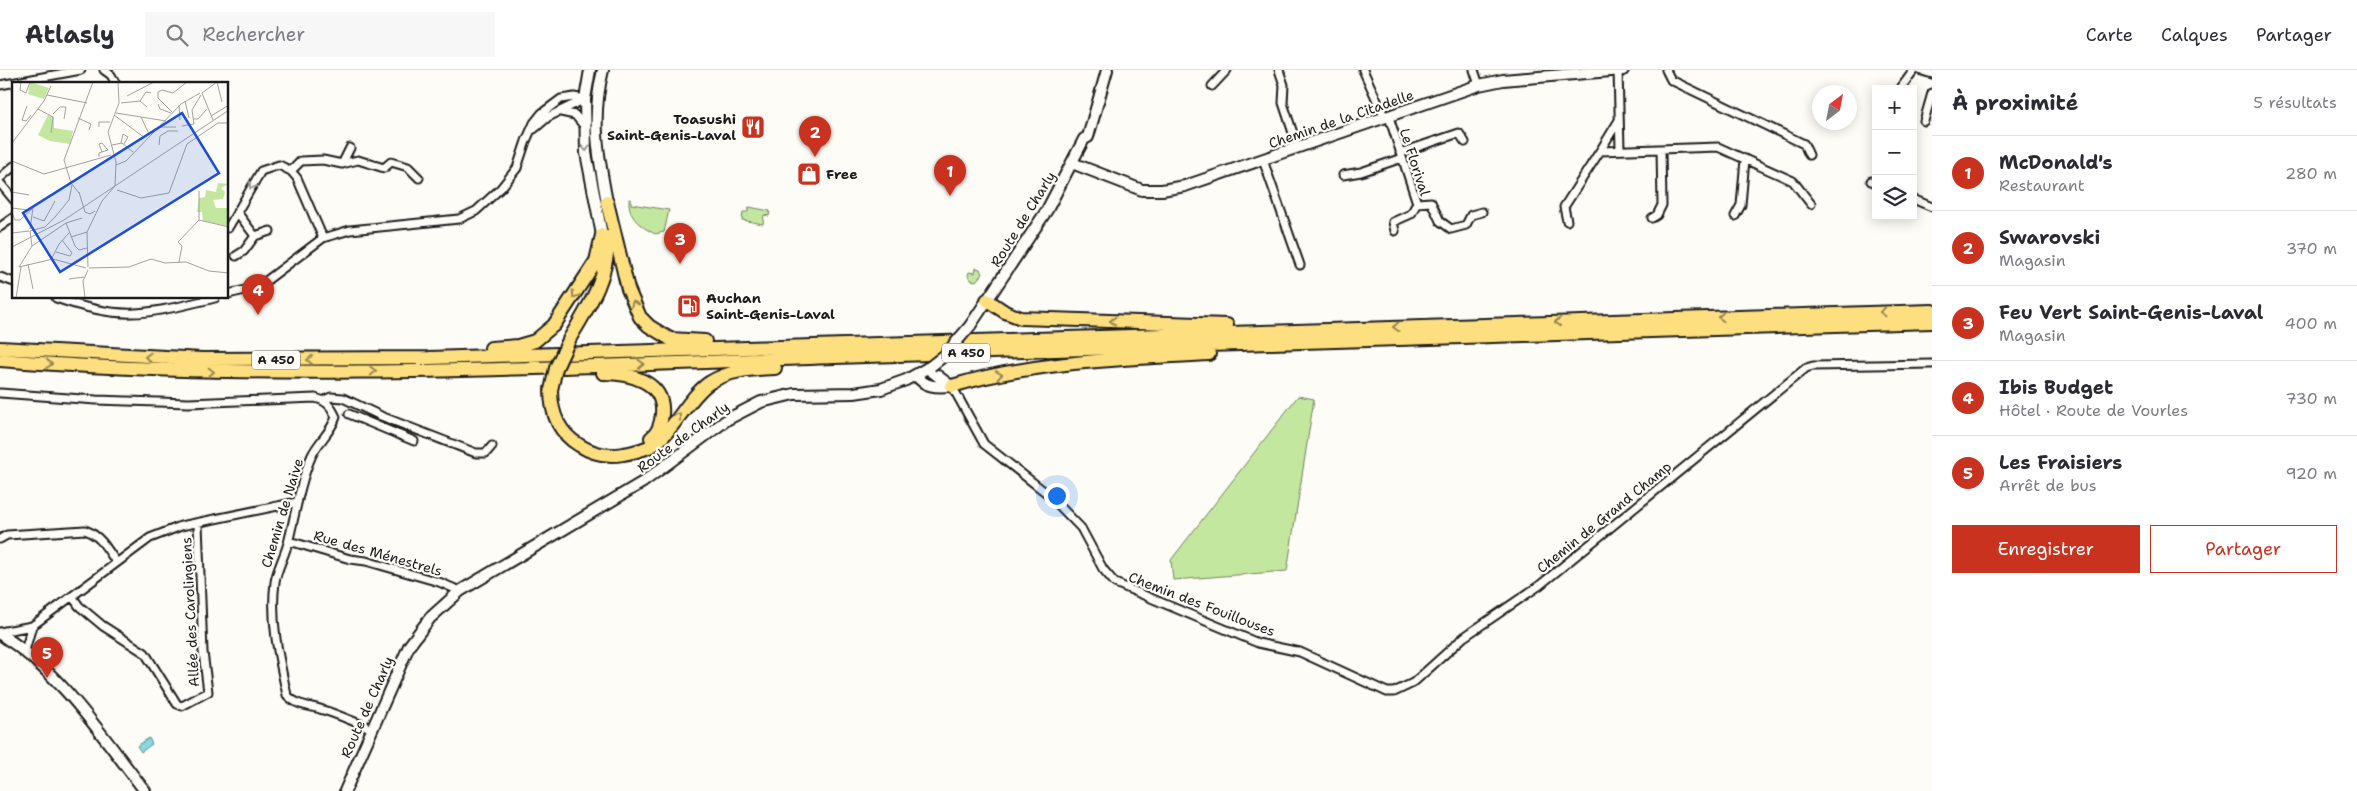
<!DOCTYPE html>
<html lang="fr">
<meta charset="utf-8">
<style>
body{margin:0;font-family:"Shantell Sans",sans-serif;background:#f7f7f7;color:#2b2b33}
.controls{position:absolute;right:15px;top:15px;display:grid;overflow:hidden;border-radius:0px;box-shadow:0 2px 12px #0003}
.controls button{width:45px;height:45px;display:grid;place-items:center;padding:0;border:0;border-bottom:1px solid #e1e1e2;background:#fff;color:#2b2b33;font:25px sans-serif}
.compass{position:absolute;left:1812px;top:15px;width:45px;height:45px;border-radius:50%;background:#fff;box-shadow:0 2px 12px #0003;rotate:32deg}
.you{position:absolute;left:1056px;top:425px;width:18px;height:18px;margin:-12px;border:4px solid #fff;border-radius:50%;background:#1a73e8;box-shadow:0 0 0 8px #1a73e833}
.badge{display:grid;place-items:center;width:32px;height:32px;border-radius:50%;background:#c8321e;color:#fff;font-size:16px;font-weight:700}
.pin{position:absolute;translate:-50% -41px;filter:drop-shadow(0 1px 2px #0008)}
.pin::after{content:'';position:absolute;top:26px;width:18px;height:15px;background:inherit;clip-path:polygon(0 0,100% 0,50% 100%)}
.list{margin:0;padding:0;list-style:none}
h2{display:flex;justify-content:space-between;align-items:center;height:65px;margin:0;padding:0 20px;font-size:21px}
h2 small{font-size:16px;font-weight:400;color:#7c7c81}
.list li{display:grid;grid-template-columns:32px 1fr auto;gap:15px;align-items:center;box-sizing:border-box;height:75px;padding:0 20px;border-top:1px solid #e1e1e2}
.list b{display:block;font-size:19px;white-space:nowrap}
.list p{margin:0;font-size:16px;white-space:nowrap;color:#7c7c81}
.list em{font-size:16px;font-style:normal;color:#7c7c81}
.actions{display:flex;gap:10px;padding:15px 20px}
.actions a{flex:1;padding:11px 0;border:1px solid #c8321e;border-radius:0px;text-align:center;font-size:18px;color:#c8321e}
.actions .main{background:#c8321e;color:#fff}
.icon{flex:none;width:28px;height:28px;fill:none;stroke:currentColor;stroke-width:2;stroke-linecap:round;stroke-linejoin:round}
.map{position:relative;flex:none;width:1932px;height:721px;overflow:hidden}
header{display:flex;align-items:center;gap:30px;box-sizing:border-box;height:70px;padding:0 25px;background:#fff;border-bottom:1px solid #e1e1e2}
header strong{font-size:24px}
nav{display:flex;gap:28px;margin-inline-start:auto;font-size:18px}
.search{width:350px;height:45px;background:#f7f7f7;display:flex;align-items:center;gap:12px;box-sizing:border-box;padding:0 18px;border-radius:0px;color:#7c7c81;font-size:19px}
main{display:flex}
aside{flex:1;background:#fff}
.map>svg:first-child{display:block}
.green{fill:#c4e7a0;stroke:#70825e}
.water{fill:#87d8e0;stroke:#5c8d92}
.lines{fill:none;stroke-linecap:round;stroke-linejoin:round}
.street-casing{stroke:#1c1c1c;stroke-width:11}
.secondary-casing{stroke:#1c1c1c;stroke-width:14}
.highway-casing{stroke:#1c1c1c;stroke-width:16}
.street{stroke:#fdfcf7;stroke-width:7}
.secondary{stroke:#fdfcf7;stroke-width:10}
.highway{stroke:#fedf80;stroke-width:12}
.secondary-bridge-casing{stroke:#1c1c1c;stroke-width:14;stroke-linecap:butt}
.highway-bridge-casing{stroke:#1c1c1c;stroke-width:16;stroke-linecap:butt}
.secondary-bridge{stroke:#fdfcf7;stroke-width:10}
.highway-bridge{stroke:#fedf80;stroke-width:12}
.oneway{stroke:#989794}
.oneway2{stroke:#988753}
.labels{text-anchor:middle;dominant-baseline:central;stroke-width:4.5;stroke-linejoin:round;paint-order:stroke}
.shield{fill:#fdfcf7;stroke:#605f5e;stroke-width:1}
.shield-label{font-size:12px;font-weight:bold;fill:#1c1c1c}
.poi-label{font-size:14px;font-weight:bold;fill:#1c1c1c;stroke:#fdfcf7;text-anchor:start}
.street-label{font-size:14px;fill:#1c1c1c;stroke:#fdfcf7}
.inset-road{fill:none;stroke:#a3a29f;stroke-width:1}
.view{fill:#1d4ed8;fill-opacity:0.15;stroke:#1d4ed8;stroke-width:2.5}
.inset-edge{fill:none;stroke:#1c1c1c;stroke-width:2.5}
</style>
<header>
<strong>Atlasly</strong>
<div class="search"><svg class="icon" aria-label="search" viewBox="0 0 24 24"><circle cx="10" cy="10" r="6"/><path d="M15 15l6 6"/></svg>Rechercher</div>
<nav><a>Carte</a><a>Calques</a><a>Partager</a></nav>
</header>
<main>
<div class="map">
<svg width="1932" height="721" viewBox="0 0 1932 721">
<rect width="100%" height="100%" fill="#fdfcf7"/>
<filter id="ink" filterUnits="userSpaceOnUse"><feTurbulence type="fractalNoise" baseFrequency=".02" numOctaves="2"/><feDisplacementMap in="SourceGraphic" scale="10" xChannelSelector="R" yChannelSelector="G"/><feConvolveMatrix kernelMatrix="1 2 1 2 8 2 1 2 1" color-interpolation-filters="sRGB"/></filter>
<g filter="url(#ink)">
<path class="green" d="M629,129H631V134L669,140L664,162L655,164C640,156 628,148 629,129Z
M749,137L770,141L769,146L764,145L763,154L742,150L743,142H748Z
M976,198L980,199L982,204L976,211L971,210L968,206L969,202L975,203Z
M1298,326L1314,329L1287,501L1173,510L1171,490Z"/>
<path class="water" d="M149,668L152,674L141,682L137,676Z"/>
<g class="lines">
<g class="street-casing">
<path id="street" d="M104,0L111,5L116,14
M1279,0L1284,15L1283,33L1298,78
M1363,0L1385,48
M1474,0L1479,15
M1618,0L1620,79
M1666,0L1671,10L1804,74L1809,85
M1919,0L1932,4
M0,15L81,0
M1212,16L1227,0
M1900,19L1914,0
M561,42L575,45L585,57
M1389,47L1417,133L1411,144L1393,152L1395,161
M1924,51L1932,23
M534,59L548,47L585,29
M1600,81L1619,50
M1400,83L1459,63L1465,72
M1263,90L1300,195
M342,94L358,90L384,98L391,92L408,97L419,108
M291,101L301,91L323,90L342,94L350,78
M1343,105L1361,102L1402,88
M0,108L14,96
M1871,111L1876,113
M0,113L14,130
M1913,129L1932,137
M1417,133L1431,132L1440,151L1451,159L1466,155L1471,145L1482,142
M237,142L255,166L270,161
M1735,146L1741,135L1745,89
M1652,148L1657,145L1662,135L1661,79
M1567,151L1564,137L1600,81L1718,77L1793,111L1811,134
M0,157L14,147
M228,158L261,101L279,95L291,101L297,108L323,168
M236,186L244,181L255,166
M0,207L14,212
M228,224L258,217L323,168L350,160L459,149L476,141L501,118L517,98L526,71L534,53L542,43L561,29L574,27L585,29
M56,228C124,252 147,244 215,228
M952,316L984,374L1049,425L1081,458L1103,499L1115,513L1258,573L1300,582L1387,622H1394L1413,613L1464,567L1540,515L1806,298L1813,296L1932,294
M0,323L96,330L189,333L315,328C327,331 331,336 336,347C331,362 319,371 312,385C300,412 296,441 289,469C286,484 277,498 275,512C270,551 279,588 287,625C298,637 309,635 323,640C340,645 356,653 373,659
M325,330L331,327L343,328L381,346L476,383H486L492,376
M349,344L414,371
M0,469L7,465L85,460C101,466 107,479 116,492
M289,471L350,489L366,491L439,512L460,521
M72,526L79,536L103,556L145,583L177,634L182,636L208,622L203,582L198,454
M0,562L32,556L150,468L181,456L297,432
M25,581L32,556"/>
</g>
<g class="secondary-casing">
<path id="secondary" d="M590,0L585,29L586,83L602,165
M603,0C591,48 598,85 607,132
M1072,93L1142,120H1162L1185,116L1479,15L1503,10L1623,0
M970,256L1047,140L1084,69L1088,67L1107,0
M927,298L951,316
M916,305C925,318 937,317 952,316
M0,564C61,602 101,665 145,721
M345,721L409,576L430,548L460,521L643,412L728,349L761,332L794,324L854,323L881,319L906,310L931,296"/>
</g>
<g class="highway-casing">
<path id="highway" d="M607,132L628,219L640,247L649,256L670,269L705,271
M987,230L1005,242L1021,248L1227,255
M570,268C589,236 609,206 608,167
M0,278L202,289L429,288L1932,241
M491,278L518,276L535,271L554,255L596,191L602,165
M0,290C278,313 557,297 835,287C1201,275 1566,264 1932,252
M603,303C629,303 665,311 662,344C661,354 658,363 651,368
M952,316C1034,291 1124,289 1209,284
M551,320C551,343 559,363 579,375C593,384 607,387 623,384C631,383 641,380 649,377C668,370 688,327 709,313C729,300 752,299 775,298"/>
</g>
<use href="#street" class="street"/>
<use href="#secondary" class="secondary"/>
<use href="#highway" class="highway"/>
<g class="secondary-bridge-casing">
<path id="secondary-bridge" d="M931,296L945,285L970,256"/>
</g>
<g class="highway-bridge-casing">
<path id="highway-bridge" d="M551,320L556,298L570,268"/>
</g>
<use href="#secondary-bridge" class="secondary-bridge"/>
<use href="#highway-bridge" class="highway-bridge"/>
</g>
<defs><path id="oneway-chevron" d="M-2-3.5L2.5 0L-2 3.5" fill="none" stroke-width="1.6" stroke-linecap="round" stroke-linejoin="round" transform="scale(1.25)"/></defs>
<g class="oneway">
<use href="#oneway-chevron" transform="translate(586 78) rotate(86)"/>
<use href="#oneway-chevron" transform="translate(252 116) rotate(122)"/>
</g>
<g class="oneway2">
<use href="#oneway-chevron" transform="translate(575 225) rotate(123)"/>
<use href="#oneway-chevron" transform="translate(634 234) rotate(-114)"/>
<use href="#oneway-chevron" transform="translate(1883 242) rotate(178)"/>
<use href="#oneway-chevron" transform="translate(1721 247) rotate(178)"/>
<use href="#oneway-chevron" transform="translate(1113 251) rotate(-178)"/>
<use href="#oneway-chevron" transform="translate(1558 252) rotate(178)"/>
<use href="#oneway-chevron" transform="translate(1396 257) rotate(178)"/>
<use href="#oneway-chevron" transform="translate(148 287) rotate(-178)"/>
<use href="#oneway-chevron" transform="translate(310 290) rotate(-180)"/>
<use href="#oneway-chevron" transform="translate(49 294) rotate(5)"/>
<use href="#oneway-chevron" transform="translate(641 294) rotate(-2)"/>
<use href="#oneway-chevron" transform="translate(373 301) rotate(-2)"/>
<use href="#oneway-chevron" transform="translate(211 302) rotate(1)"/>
<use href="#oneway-chevron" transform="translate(999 305) rotate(-8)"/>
<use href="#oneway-chevron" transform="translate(678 346) rotate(-52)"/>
</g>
</g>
<defs>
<g id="restaurant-square" transform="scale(1.25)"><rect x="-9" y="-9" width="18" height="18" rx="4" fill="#c8321e" stroke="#fdfcf7"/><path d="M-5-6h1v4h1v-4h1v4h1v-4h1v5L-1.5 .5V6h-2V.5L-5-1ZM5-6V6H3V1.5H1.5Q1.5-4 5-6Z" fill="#fff"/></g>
<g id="shop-square" transform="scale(1.25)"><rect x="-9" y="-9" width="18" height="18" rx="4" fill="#c8321e" stroke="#fdfcf7"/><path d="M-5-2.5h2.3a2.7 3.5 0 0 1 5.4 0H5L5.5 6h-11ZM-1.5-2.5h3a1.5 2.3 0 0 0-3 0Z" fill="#fff"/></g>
<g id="fuel-square" transform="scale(1.25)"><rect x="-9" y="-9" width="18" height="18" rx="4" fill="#c8321e" stroke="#fdfcf7"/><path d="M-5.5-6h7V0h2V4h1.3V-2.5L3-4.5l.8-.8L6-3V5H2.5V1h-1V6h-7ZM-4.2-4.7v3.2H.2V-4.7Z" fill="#fff"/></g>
</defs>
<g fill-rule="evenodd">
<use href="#restaurant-square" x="753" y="57"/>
<use href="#shop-square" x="809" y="104"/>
<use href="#fuel-square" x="689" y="236"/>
</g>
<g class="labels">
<g class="shield">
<rect x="942" y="273.5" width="48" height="19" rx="4"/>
<rect x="252" y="280.5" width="48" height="19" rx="4"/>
</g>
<g class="shield-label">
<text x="966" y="283">A 450</text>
<text x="276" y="290">A 450</text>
</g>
<g class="poi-label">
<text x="736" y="49" text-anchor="end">Toasushi<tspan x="736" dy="16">Saint-Genis-Laval</tspan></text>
<text x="826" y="104">Free</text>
<text x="706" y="228">Auchan<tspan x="706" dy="16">Saint-Genis-Laval</tspan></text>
</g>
<g class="street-label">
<text transform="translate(1341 49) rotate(-19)">Chemin de la Citadelle</text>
<text transform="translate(1415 92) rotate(72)">Le Florival</text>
<text transform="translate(1023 149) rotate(-58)">Route de Charly</text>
<text transform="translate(683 367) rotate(-36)">Route de Charly</text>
<text transform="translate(282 443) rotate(-73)">Chemin de Naive</text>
<text transform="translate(1604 447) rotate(-39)">Chemin de Grand Champ</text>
<text transform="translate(378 483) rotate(16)">Rue des Ménestrels</text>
<text transform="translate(1202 534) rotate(21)">Chemin des Fouillouses</text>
<text transform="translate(190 542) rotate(-93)">Allée des Carolingiens</text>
<text transform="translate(367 637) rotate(-66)">Route de Charly</text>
</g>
</g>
<g transform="translate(12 12)">
<rect width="216" height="216" fill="#fdfcf7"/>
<path d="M18,0L37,6L32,17L16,12ZM36,33L42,35V46L61,49L58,62L38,59L26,53ZM206,101L216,102L209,106L213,110L211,117L201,118L204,126H216L215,144L191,139L190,130H185L187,116L193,115L194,108L204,110Z" fill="#c4e7a0"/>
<path class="inset-road" d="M9,0L8,8L14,11L18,0M150,8L146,10V16L160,30M150,8L161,11L175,0M190,11L201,38M190,11L205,0L210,20M35,13L75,21M115,14L142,0M128,19L134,10L139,11M173,19L177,36M109,21L128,19L135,25M146,22L148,27L159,31M167,23L168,38M15,24L10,38L14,39L19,33M26,27L41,35L39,51M104,31L154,39M41,32L48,25H54L52,37M102,33L133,56M199,34L217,23M129,35L137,52M66,36L79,42L77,48M181,37H186L195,27M170,44L182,42L180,28L189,13M87,45V40H98M147,45H164M0,61L32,19L39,4M109,61L111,52L116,55L112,62M100,63L110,61L121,70M147,63L148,54L156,49H166M87,75V71L96,68L90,61L87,62L90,70M0,79L32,92L99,73M104,83L114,79L169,22L188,11M105,108L129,116L157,111L175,62L206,41H217M0,110L17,113M67,110L73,130L78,132L83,129M67,111L59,101L52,78L81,0M0,126L16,128M0,131L3,138H8L21,126L18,147M21,135L32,139L43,119M187,138L217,145M187,138V109M54,141L70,136M18,149L20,164L7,185L41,177L74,186M18,149L33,145L43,135L57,118L60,103M0,151L17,149M59,155L75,150M20,164L54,141L63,164L67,168L75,166M0,165L52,138L217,28M44,170L58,174L60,171L50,158M40,176L47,162L57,151M167,180L170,164L166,160L187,138M16,182L21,207M76,185L75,150L90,119L103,104L104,80L96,50L107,21L106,0M77,186L117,185L139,177L153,181L174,180L197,189L217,191M57,197L72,195M4,216L9,185M73,216L71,199L76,188"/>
<path class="view" d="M170,31L207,91L48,190L11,131Z"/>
<rect width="216" height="216" class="inset-edge"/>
</g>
</svg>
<div class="controls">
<button>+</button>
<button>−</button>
<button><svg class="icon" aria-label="layers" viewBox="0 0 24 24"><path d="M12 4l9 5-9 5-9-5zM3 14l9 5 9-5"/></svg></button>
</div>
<svg class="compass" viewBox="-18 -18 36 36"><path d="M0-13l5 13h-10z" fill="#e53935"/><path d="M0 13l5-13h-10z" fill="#7c7c81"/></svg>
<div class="you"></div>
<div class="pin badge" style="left:950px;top:126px">1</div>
<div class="pin badge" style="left:815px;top:87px">2</div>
<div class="pin badge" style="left:680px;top:194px">3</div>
<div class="pin badge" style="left:258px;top:245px">4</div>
<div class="pin badge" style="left:47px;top:608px">5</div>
</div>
<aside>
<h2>À proximité<small>5 résultats</small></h2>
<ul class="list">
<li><span class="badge">1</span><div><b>McDonald's</b><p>Restaurant</p></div><em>280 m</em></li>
<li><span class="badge">2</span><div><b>Swarovski</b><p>Magasin</p></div><em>370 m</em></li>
<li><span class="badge">3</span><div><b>Feu Vert Saint-Genis-Laval</b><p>Magasin</p></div><em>400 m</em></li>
<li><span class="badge">4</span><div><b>Ibis Budget</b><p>Hôtel · Route de Vourles</p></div><em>730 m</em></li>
<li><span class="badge">5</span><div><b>Les Fraisiers</b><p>Arrêt de bus</p></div><em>920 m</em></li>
</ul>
<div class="actions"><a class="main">Enregistrer</a><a>Partager</a></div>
</aside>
</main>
